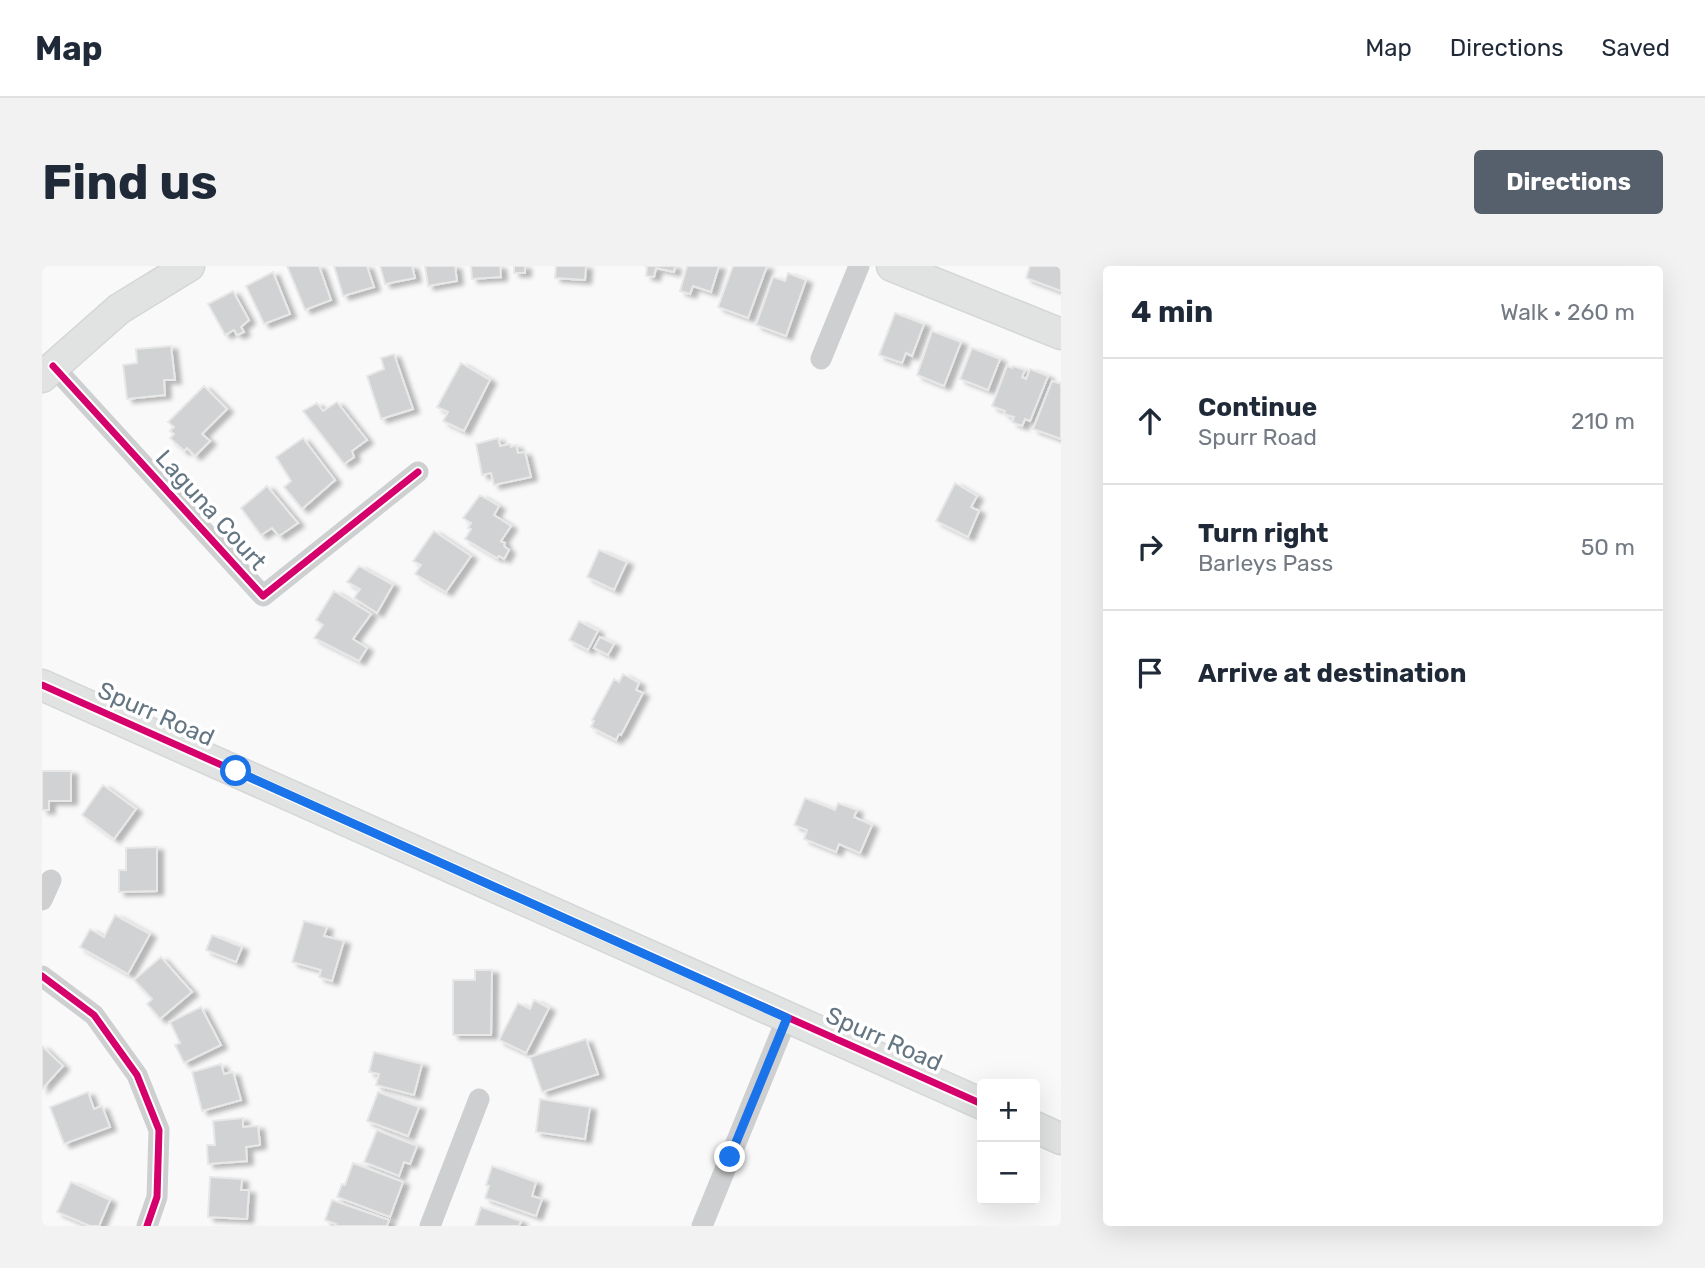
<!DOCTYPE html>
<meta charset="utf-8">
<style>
body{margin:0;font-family:Rubik,sans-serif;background:#f2f2f3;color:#1f2937}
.controls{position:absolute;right:21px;bottom:21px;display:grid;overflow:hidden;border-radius:7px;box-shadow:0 7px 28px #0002}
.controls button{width:63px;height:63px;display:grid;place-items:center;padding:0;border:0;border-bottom:2px solid #e0e1e3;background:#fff;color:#1f2937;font:35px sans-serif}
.stop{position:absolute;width:21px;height:21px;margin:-16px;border:5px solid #1a73e8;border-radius:50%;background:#fff}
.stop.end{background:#1a73e8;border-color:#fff;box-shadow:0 2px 7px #0008}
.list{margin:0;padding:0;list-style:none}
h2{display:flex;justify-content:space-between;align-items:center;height:91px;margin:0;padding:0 28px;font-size:30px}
h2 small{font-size:23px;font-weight:400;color:#747a83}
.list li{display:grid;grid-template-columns:46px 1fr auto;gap:21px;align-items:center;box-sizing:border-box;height:126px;padding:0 28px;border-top:2px solid #e0e1e3}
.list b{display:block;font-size:26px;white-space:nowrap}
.list p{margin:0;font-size:23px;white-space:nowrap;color:#747a83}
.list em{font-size:23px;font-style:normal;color:#747a83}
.icon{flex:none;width:38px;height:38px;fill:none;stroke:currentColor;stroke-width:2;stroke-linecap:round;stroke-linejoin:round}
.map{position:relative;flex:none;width:1019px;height:960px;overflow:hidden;border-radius:7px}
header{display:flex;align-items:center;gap:42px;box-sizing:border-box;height:98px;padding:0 35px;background:#fff;border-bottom:2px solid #e0e1e3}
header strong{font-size:33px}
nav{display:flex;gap:38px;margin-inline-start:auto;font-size:24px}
.intro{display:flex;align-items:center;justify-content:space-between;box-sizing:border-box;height:168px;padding:0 42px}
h1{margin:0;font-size:49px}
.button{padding:18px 32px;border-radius:7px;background:#56606c;color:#fff;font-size:24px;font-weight:700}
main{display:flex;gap:42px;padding:0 42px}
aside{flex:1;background:#fff;border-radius:7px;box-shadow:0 7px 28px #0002}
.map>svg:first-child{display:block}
.building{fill:#d0d2d3;stroke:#e8e8e8;stroke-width:2;filter:url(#shadow)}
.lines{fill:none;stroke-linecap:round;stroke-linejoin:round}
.secondary-casing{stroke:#d5d6d7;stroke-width:33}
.street{stroke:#cecfd0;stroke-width:21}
.secondary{stroke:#e1e2e2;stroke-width:30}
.cycleway-casing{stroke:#fff;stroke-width:11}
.cycleway{stroke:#d6006c;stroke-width:7}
.route{stroke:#1a73e8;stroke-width:9}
.labels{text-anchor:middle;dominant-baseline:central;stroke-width:7;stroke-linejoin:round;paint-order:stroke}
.street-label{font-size:24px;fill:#657683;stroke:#fff}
</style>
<header>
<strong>Map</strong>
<nav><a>Map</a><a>Directions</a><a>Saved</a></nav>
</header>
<div class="intro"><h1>Find us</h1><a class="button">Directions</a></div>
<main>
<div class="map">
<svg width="1019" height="960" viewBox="0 0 1019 960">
<defs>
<filter id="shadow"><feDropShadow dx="6" dy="3.5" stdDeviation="2" flood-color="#0004"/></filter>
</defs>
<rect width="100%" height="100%" fill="#f9f9f9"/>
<path class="building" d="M245,0H277L289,34L263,44Z
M292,0H325L332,21L301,30Z
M338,0H370L373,12L343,18Z
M383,0H413L415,15L386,20Z
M429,0H458L459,11L430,13Z
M472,0H483V7H472Z
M514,0H544L543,14L513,12Z
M603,0H633L632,6L614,2L612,11L604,10L605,1Z
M645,0H677L669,26L651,20L648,28L638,25Z
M691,0H725L706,52L676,41Z
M988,0H1019V25L984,12Z
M231,6L248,48L222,58L204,20Z
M746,7L764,14L744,70L714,59L731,11L743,15Z
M191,25L207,54L199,61L202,66L195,69L192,64L183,69L166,38Z
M853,47L882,58L870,90L864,87L860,97L837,89Z
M890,65L919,76L902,120L875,109Z
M129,80L133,114H122L123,129L85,133L81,99L95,97L94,83Z
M930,82L958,93L946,124L918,113Z
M352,88L371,143L339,153L325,110L342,103L339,92Z
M419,97L448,114L422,165L401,155L406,146L395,141Z
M965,100L970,102L971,100L983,104L980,111L984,113L988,103L1006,110L988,155L983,153L980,160L970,156L972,151L962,148L963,145L950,140Z
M1010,115L1019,118V173L991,163Z
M162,120L185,143L160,168L168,175L153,190L145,182L142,185L128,172L132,168L128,165L132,161L126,156Z
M295,136L325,174L310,185L312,191L302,198L261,145L275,137L281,145Z
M261,172L293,214L260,243L242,221L249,215L234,191Z
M456,172L458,180L468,178L469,181L474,179L476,187L483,186L489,211L452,219L449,207L440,209L434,178Z
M913,217L935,230L929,241L937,245L926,271L894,255Z
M225,220L256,257L237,270L230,262L219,269L199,242Z
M438,229L457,240L452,249L469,260L459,275L463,277L462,280L467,284L462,293L457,290L455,292L423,273L429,263L426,262L429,257L421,252Z
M392,265L429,290L404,326L373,308L379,299L371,295Z
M557,284L585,296L572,324L545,311Z
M317,300L351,319L335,347L312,332L318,323L305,316Z
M292,325L329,348L311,373L325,382L317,395L272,372L281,359L274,354Z
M537,355L556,365L546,384L527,374Z
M558,371L572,378L566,389L552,382Z
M581,408L597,417L594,424L601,427L579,469L577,468L574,474L549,461L552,455L550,454L572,413L577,416Z
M0,505H29V535H7V544H0Z
M61,519L94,543L72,573L40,549Z
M763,532L793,544L796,537L815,544L812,551L830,559L818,587L797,578L794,586L762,573L765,564L752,559Z
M115,581V625L77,626V604H84V582Z
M73,649L108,668L86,708L38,681L48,663L62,671Z
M262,655L285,661L282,670L302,675L290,715L277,711L279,704L250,696Z
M170,669L200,681L194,696L164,684Z
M119,691L150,726L118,753L105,738L110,733L92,714Z
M433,704H450L449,769H411V714H433Z
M492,734L507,742L484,787L457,774L476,737L488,743Z
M159,741L179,779L142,797L133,779L138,777L128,756Z
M544,773L556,808L500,826L488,791Z
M0,780L21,800L0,823Z
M332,786L380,798L372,829L334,819L337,808L327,806Z
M179,798L182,808L191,806L199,834L160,845L150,806Z
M46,826L52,843L60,840L68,861L22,878L8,841Z
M336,826L377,841L366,870L325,855Z
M498,833L548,841L543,873L494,866Z
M201,852V861L216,860L218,879L204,881L205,895L166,898L165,879H173L171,855Z
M335,864L375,880L368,898L362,896L357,910L322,896Z
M311,897L361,916L348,951L295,931L300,918L303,919Z
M450,900L494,916L490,930L500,933L494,950L443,932L447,920L444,919Z
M168,911L200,913L199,924H207L205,953L166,951Z
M29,916L68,934L57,960H48L15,946Z
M290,934L347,954L345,960H293L294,958L283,954Z
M439,941L479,955L477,960H433Z"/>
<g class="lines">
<g class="secondary-casing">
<path id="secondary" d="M850,0L1019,68
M0,111L77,43L147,0
M0,419L940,838
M993,861L1019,873"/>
</g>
<path class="street" d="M779,93L817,0
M11,100L221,330L376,206
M0,634L9,614
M0,710L52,749L95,809L117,864L115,931L105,960
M388,960L437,833
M660,960L745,752"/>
<use href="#secondary" class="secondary"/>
<g class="cycleway-casing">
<path id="cycleway" d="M11,100L221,330L376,206
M0,419L940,838
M0,710L52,749L95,809L117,864L115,931L105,960"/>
</g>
<use href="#cycleway" class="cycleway"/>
</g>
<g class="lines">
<path class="route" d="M194,505L745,752L688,891"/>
</g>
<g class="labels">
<g class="street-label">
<text transform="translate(169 244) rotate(48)">Laguna Court</text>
<text transform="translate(114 448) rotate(24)">Spurr Road</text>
<text transform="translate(842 773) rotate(24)">Spurr Road</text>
</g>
</g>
</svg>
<div class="controls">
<button>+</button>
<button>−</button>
</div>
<div class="stop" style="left:194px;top:505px"></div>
<div class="stop end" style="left:688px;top:891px"></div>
</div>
<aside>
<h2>4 min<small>Walk · 260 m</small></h2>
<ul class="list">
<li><svg class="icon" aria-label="ahead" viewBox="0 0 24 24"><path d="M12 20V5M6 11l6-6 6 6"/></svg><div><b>Continue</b><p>Spurr Road</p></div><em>210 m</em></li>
<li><svg class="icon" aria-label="right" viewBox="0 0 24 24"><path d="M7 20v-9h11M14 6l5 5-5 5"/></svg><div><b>Turn right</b><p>Barleys Pass</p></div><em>50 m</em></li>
<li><svg class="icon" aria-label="arrive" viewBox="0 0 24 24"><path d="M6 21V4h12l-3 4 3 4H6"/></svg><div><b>Arrive at destination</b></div></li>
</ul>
</aside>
</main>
